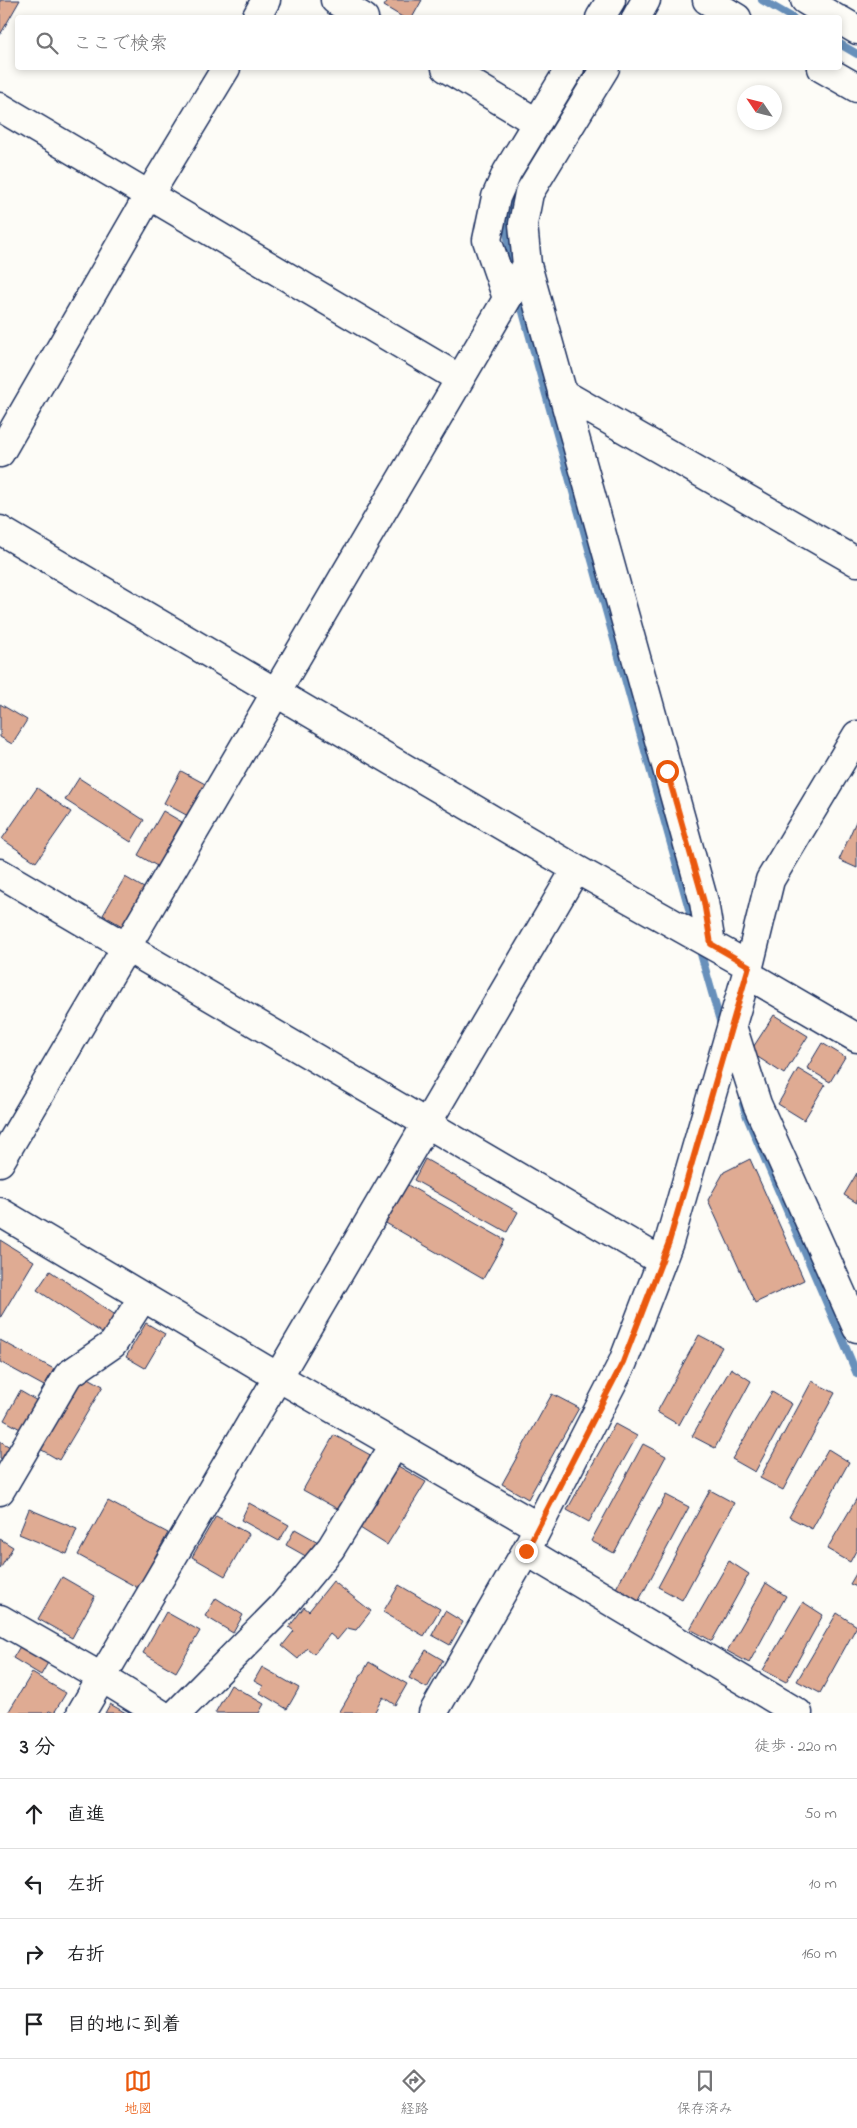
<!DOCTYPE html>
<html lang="ja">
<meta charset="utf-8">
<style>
body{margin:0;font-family:"Indie Flower","Klee One",sans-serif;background:#f6f6f6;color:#202124}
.compass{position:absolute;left:737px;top:85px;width:45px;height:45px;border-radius:50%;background:#fff;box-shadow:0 2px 8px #0003;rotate:305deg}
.stop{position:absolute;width:15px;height:15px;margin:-11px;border:4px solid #ea580c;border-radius:50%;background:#fff}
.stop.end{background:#ea580c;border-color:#fff;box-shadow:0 1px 5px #0008}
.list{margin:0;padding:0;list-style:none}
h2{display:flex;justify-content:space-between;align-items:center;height:65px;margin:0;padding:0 20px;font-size:21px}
h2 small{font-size:16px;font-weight:400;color:#757577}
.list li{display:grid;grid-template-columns:32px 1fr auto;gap:15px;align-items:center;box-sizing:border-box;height:70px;padding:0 20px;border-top:1px solid #e0e0e0}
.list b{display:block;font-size:19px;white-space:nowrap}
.list em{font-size:16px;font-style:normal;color:#757577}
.icon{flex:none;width:28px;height:28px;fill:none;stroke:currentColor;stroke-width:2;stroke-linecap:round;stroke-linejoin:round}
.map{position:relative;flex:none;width:857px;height:1713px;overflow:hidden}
.search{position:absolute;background:#fff;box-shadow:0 2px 8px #0003;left:15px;right:15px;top:15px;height:55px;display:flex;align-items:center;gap:12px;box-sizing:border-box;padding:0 18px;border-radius:5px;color:#757577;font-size:19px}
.sheet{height:345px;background:#fff}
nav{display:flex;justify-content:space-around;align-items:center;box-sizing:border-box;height:70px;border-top:1px solid #e0e0e0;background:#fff;font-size:14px;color:#757577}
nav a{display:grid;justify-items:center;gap:2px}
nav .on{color:#ea580c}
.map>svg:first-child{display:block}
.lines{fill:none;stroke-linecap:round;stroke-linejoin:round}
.stream{stroke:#6790bb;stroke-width:8}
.building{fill:#dfab93;stroke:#1b2f5e}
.minor-casing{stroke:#1b2f5e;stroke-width:31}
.minor{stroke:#fdfcf7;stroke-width:28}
.route{stroke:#ea580c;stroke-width:6}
</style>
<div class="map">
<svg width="857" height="1713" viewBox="0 0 857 1713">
<rect width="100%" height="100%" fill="#fdfcf7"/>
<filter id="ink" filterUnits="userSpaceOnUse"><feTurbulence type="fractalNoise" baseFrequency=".02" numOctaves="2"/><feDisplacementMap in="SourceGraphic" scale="10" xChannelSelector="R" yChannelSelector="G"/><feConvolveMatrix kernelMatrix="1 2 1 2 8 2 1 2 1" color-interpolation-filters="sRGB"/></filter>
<g filter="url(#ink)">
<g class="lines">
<path class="stream" d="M762,0L793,18
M840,44L857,54
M514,273C510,258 504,219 509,204C516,181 531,160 543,139
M518,294L694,927
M699,947L722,1028
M743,1104L747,1117L857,1374"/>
</g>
<path class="building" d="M0,0H20L0,35Z
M388,0H422L412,18H404L384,6Z
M0,704L27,720L12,744L0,737Z
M181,771L207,785L190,817L164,803Z
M79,778L144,820L131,842L65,800Z
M37,788L71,812L36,862L2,839Z
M163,811L182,822L157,866L138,855Z
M857,819V868L839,860Z
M125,877L144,888L122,926L103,915Z
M774,1015L808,1036L784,1074L750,1052Z
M822,1043L845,1057L830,1082L807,1068Z
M798,1069L825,1085L804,1120L778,1104Z
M425,1159L518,1212L507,1232L414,1180Z
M750,1159L804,1280L755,1303L708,1200L724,1172Z
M857,1173V1203L844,1195Z
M406,1184L505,1240L483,1279L384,1222Z
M0,1240L34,1261L0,1318Z
M50,1271L117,1316L105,1335L37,1290Z
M146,1323L165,1334L145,1368L126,1357Z
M699,1335L722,1347L679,1425L657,1412Z
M0,1340L54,1369L44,1386L0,1362Z
M731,1368L751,1381L715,1448L692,1436Z
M83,1375L103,1386L59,1460L40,1449Z
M812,1381L835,1393L783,1490L760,1478Z
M20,1391L39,1402L22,1430L4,1420Z
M772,1392L792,1404L755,1472L732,1459Z
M552,1394L579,1408L528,1499L502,1484Z
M615,1424L637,1436L589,1522L567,1510Z
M334,1435L374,1457L343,1512L303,1490Z
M0,1441L10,1447L2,1459L0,1458Z
M643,1444L666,1456L614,1553L591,1541Z
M828,1449L849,1462L812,1529L789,1517Z
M398,1466L426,1482L387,1545L360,1528Z
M710,1490L734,1503L682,1600L658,1587Z
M666,1495L689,1507L637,1604L614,1592Z
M857,1498V1549L850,1562L827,1549Z
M108,1501L168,1533L138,1588L78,1555Z
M249,1503L289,1525L279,1541L241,1520Z
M29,1509L77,1529L67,1554L19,1534Z
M216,1516L249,1534L225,1576L192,1557Z
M295,1529L320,1543L311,1559L286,1545Z
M0,1539L13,1547L0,1569Z
M729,1561L749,1574L712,1641L690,1629Z
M857,1572V1587L850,1584Z
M62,1577L95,1596L72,1638L38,1619Z
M333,1581L371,1611L356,1630L347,1628L337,1640L330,1634L314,1654L307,1648L298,1659L282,1646L294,1631L289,1627L304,1607L309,1611Z
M766,1583L786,1596L749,1663L727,1651Z
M399,1585L440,1609L424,1636L383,1612Z
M216,1598L243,1615L233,1633L205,1616Z
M803,1602L823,1615L786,1682L763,1670Z
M445,1611L463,1622L450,1645L432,1635Z
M166,1612L200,1631L176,1672L143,1653Z
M837,1613L857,1626L820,1693L797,1681Z
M22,1643L50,1659L41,1675L13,1658Z
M426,1650L443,1660L427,1688L409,1678Z
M369,1662L407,1684L395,1705L383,1697L374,1713H339Z
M262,1667L299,1688L287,1709L260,1693L263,1686L254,1681Z
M32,1673L66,1693L54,1713L49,1711L47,1713H12L9,1711Z
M231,1685L264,1704L259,1713H215Z
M110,1704L126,1713H105Z"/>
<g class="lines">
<g class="minor-casing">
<path id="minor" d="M335,0L364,18
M707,0L737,18
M805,0L835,18
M256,18L266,0
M600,18L611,0
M636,18L646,0
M840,20L857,30
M446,68L536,122
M605,68L529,193L523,224L527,265L704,902L711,944
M822,68L857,88
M0,107L460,379
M507,298L487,240L496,197L507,172L570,68
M562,393L857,562
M0,453L149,195L226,68
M0,530L576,869L749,966
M0,873L661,1261
M747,974L857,1038
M732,1026L757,1104L857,1328
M0,1162L527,265
M0,1212L278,1377L538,1527
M0,1491L68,1375L113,1344L143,1297
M526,1551L798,1713
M0,1619L101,1677L159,1713
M81,1713L576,869
M177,1713L282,1607L331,1548L395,1444
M433,1713L526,1551L623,1362L669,1242L749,966L770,880L857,735"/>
</g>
<use href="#minor" class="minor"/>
</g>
</g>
<g class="lines" filter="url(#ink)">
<path class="route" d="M526,1551L623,1362L669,1242L749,966L711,944L704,902L667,771"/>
</g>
</svg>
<svg class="compass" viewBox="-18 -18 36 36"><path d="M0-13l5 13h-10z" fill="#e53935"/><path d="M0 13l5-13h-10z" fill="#757577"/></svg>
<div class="stop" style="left:667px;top:771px"></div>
<div class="stop end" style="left:526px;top:1551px"></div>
<div class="search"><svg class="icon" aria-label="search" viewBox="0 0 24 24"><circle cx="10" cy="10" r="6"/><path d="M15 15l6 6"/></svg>ここで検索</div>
</div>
<section class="sheet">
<h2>3 分<small>徒歩 · 220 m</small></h2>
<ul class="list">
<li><svg class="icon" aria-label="ahead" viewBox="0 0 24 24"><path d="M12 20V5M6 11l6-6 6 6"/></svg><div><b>直進</b></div><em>50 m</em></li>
<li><svg class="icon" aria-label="left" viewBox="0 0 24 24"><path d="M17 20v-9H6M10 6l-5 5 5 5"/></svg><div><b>左折</b></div><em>10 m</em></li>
<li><svg class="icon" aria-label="right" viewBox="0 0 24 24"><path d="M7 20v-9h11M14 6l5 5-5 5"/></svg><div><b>右折</b></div><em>160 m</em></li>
<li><svg class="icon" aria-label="arrive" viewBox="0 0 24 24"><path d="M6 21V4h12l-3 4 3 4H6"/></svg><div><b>目的地に到着</b></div></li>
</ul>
</section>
<nav>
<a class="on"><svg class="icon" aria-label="map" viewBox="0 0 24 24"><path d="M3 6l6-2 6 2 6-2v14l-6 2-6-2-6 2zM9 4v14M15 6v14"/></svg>地図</a>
<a><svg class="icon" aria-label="directions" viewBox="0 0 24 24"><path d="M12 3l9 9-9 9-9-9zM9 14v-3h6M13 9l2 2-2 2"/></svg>経路</a>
<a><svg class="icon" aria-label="saved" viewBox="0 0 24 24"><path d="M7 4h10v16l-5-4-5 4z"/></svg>保存済み</a>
</nav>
